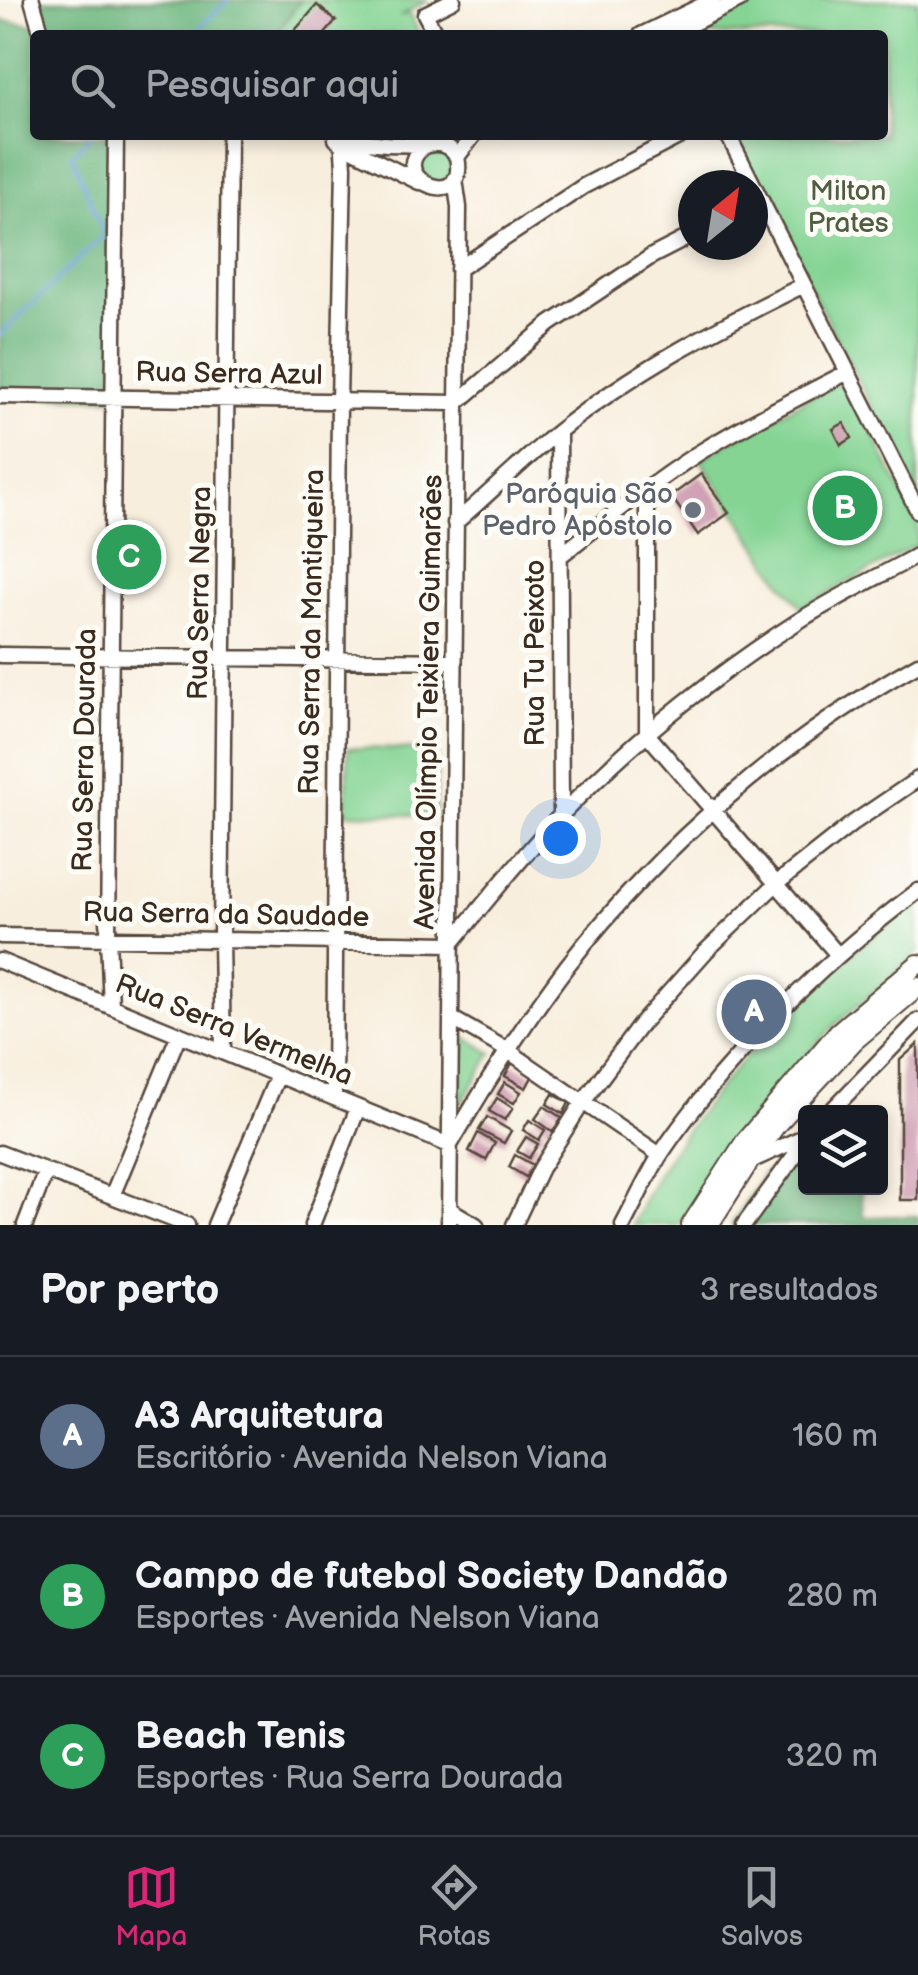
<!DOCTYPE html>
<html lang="pt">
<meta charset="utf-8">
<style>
body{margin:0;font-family:"Balsamiq Sans",sans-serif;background:#20242c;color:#f1f3f6}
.controls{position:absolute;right:30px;bottom:30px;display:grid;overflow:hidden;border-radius:10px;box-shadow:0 5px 15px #0003}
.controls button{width:90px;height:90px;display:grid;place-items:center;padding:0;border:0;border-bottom:2px solid #363941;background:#171b24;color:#f1f3f6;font:50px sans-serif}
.compass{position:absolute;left:678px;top:170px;width:90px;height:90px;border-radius:50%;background:#171b24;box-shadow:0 5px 15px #0003;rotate:30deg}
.you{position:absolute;left:560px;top:838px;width:35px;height:35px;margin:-25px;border:8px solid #fff;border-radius:50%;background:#1a73e8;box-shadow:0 0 0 15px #1a73e833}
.badge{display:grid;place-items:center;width:65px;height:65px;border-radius:50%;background:#db2777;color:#fff;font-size:32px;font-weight:700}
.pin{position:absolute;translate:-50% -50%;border:5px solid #fff;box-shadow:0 2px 10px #0006}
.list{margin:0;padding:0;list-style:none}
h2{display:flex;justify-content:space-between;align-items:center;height:130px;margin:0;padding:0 40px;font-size:42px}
h2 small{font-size:32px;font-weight:400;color:#9ea1a6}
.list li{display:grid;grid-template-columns:65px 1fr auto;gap:30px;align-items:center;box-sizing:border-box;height:160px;padding:0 40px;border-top:2px solid #363941}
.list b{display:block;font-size:38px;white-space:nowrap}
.list p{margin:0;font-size:32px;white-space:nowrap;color:#9ea1a6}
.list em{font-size:32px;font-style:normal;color:#9ea1a6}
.icon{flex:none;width:55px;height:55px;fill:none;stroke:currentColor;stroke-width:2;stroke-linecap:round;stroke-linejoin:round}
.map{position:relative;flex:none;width:918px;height:1225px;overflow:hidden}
.search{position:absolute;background:#171b24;box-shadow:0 5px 15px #0003;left:30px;right:30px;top:30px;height:110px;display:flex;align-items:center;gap:25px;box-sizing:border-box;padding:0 35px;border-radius:10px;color:#9ea1a6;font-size:38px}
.sheet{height:610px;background:#171b24}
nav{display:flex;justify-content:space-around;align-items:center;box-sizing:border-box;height:140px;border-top:2px solid #363941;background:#171b24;font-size:28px;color:#9ea1a6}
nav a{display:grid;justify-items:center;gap:5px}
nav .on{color:#db2777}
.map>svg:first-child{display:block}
.green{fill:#85d494;stroke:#607f59;stroke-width:2.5}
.forest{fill:#6cb67e;stroke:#54704e;stroke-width:2.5}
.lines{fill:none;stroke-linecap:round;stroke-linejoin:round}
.stream{stroke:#6b9ed6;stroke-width:4}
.building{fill:#cc97ad}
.minor-casing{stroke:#57473b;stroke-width:19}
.major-casing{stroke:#57473b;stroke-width:22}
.minor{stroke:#fff;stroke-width:14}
.major{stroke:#fff;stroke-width:18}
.worship-dot{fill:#6b7280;stroke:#fdfcf7;stroke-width:4}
.labels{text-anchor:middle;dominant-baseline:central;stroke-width:10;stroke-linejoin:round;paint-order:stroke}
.park-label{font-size:28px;fill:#515d41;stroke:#fdfcf7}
.street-label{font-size:28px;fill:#3b2a1e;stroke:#fdfcf7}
.worship-label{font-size:28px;fill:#5b616d;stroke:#fdfcf7;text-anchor:end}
</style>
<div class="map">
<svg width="918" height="1225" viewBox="0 0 918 1225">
<rect width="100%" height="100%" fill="#fdfcf7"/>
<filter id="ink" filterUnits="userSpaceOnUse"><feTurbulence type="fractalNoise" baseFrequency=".01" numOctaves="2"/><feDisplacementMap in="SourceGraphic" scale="20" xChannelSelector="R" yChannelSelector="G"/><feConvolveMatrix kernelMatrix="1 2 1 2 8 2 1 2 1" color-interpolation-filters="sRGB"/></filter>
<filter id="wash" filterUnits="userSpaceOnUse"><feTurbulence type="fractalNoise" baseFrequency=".0048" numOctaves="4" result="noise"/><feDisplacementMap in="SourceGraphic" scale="40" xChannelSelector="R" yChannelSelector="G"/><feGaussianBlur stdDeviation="2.25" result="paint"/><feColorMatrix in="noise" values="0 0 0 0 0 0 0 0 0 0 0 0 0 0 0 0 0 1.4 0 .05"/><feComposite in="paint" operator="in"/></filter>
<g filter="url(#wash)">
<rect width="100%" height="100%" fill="#f8eedd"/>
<path class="green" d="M301,0H429L400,16L409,13L420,35H275Z
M742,0H918V497L732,135H883V35H681Z
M426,148L452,153L450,182H424L418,158Z
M845,377L918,525V544L802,608L780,580L700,459Z
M348,748L437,750L436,816L346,813Z
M918,901V953L835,1025L772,1093L736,1136L679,1225H632C641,1207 649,1188 660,1171C721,1069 823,971 918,901Z
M465,1037L492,1053L460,1106Z"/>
<path class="forest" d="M32,0H301L275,35H35V135H116L114,398L0,396V20L39,26Z
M805,1148L806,1188H861L863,1217L918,1216V1225H732L764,1173Z"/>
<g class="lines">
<path class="stream" d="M192,35L228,0
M91,135L72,155L104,234
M0,335L112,227"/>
</g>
<g id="blocks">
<path class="building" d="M317,5L336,21L324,35H291Z
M844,423L852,438L841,445L833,429Z
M701,474L729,513L698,535L671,496Z
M918,1044V1200H900V1060Z
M512,1063L533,1075L526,1088L505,1076Z
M505,1082L521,1092L514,1103L498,1094Z
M553,1094L569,1103L563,1114L547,1104Z
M497,1098L513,1108L505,1120L489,1111Z
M544,1106L562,1118L553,1132L535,1119Z
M487,1117L511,1131L504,1143L479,1130Z
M529,1120L545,1130L539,1140L523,1130Z
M478,1133L495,1143L486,1160L469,1151Z
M526,1137L538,1144L529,1158L517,1151Z
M515,1155L533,1165L526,1177L509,1167Z"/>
</g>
</g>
<g filter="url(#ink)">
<use href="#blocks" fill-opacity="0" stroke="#57473b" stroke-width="2.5"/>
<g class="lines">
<g class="minor-casing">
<path id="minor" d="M32,0L42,35
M436,35L425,14L453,0
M641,35L713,0
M669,35L740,0
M728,135L918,511
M336,139L387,144L428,145C441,142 450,146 457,157C469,213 386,180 422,148C428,143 437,139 443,135
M340,143L419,182
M457,157L474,135
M458,269L584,186L682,135
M0,396L457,403L550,324L652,256L693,235
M559,431L561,816
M647,488V734L838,955
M455,523C490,493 523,460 559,431C634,371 718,327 804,285
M560,556C605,521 649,485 697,454C746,424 797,398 848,372
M0,655L454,661
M0,936L451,944C487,900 522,856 561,815C631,742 712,677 797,622C836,597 878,577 918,555
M0,961L449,1145
M111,1006L108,938L116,135
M451,1018L507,1050L660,1155
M223,1052L221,940L229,135
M334,1097L339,401L344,167L342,138
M830,1112L918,1021
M450,1145C486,1083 524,1023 567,966C661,845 784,739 918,664
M0,1153L187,1225
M750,1161L806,1136
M112,1196L179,1034
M449,1209L476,1225
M25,1225L46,1171
M215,1225L278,1075
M312,1225L358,1108
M449,1225L459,207L455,179
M514,1225L541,1168L583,1102L641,1024L706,951L776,884L853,823L918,779
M623,1225C635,1202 646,1179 659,1157C677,1128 699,1102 720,1076C779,1007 845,945 918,891
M744,1225L806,1140"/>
</g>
<g class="major-casing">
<path id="major" d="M691,1225L746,1140L838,1032L918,964
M709,1225L749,1162L777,1124L855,1040L918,987"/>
</g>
<use href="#minor" class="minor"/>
<use href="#major" class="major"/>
</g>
</g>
<circle class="worship-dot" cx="693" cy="510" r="10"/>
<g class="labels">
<g class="park-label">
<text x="848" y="191">Milton<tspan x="848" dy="32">Prates</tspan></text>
</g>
<g class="street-label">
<text transform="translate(229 374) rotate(1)">Rua Serra Azul</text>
<text transform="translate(200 593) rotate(-89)">Rua Serra Negra</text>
<text transform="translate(312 632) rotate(-89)">Rua Serra da Mantiqueira</text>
<text transform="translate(535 653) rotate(-90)">Rua Tu Peixoto</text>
<text transform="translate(429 702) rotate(-89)">Avenida Olímpio Teixiera Guimarães</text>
<text transform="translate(85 750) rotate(-89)">Rua Serra Dourada</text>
<text transform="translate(226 915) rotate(1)">Rua Serra da Saudade</text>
<text transform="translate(234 1030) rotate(22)">Rua Serra Vermelha</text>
</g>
<g class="worship-label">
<text x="673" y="494">Paróquia São<tspan x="673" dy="32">Pedro Apóstolo</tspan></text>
</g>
</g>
</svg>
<div class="controls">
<button><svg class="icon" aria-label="layers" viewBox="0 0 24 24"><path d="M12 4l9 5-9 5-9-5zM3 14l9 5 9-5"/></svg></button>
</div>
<svg class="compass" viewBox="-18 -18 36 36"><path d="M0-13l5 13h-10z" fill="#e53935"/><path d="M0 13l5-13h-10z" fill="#9ea1a6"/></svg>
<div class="you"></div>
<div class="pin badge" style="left:754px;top:1012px;background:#5c6f8a">A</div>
<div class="pin badge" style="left:845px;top:508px;background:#2e9e5b">B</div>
<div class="pin badge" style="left:129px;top:557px;background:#2e9e5b">C</div>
<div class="search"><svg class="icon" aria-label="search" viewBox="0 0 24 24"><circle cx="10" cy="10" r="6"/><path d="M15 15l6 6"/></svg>Pesquisar aqui</div>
</div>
<section class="sheet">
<h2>Por perto<small>3 resultados</small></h2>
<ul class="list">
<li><span class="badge" style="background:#5c6f8a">A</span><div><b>A3 Arquitetura</b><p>Escritório · Avenida Nelson Viana</p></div><em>160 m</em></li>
<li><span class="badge" style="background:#2e9e5b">B</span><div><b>Campo de futebol Society Dandão</b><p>Esportes · Avenida Nelson Viana</p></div><em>280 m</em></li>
<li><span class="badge" style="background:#2e9e5b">C</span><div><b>Beach Tenis</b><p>Esportes · Rua Serra Dourada</p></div><em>320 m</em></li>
</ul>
</section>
<nav>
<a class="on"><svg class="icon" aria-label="map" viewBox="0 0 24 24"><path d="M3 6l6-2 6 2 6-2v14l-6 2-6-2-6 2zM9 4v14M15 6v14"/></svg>Mapa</a>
<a><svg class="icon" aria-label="directions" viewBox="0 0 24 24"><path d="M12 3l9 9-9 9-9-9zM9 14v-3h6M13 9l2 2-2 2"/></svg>Rotas</a>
<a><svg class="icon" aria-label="saved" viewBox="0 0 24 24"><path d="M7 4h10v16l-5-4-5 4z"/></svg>Salvos</a>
</nav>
